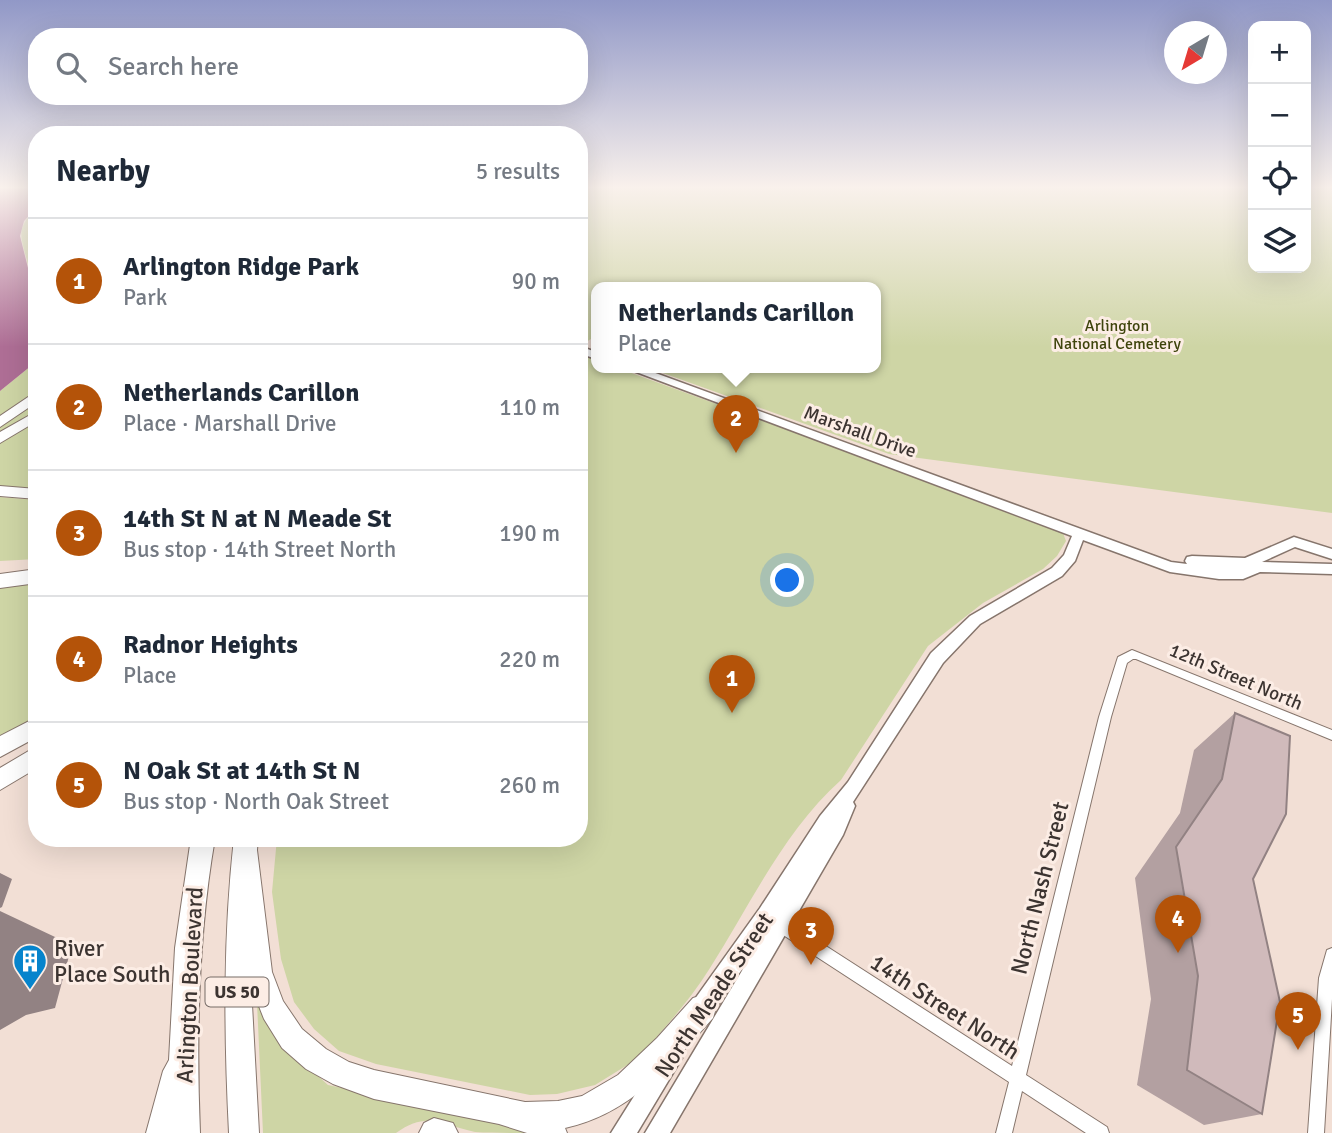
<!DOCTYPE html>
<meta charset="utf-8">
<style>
body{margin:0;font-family:Signika,sans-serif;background:#f2f2f3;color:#1f2937}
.controls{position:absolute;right:21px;top:21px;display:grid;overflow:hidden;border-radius:14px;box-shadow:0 7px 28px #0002}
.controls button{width:63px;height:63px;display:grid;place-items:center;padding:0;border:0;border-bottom:2px solid #e0e1e3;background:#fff;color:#1f2937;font:35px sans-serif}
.compass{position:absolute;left:1164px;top:21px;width:63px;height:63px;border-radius:50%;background:#fff;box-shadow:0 7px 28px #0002;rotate:218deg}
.you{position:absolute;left:788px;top:581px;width:24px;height:24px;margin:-18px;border:5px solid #fff;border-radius:50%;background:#1a73e8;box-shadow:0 0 0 10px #1a73e833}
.badge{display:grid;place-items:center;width:46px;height:46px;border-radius:50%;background:#b45309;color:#fff;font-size:23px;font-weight:700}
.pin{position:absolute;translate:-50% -58px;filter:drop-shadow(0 2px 4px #0008)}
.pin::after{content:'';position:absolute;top:37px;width:24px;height:21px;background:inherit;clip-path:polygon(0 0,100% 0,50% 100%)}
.popup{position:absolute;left:591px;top:282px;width:290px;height:91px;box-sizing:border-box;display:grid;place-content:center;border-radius:14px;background:#fff;filter:drop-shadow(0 2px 5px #0005);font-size:23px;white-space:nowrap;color:#747a83}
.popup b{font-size:26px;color:#1f2937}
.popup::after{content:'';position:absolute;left:50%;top:100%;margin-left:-14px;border:14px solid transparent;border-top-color:#fff}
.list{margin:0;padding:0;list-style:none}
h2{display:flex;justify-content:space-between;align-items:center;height:91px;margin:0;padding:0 28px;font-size:30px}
h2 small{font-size:23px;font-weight:400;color:#747a83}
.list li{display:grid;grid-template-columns:46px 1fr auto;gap:21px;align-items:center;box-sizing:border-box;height:126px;padding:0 28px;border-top:2px solid #e0e1e3}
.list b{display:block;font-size:26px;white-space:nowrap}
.list p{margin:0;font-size:23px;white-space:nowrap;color:#747a83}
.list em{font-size:23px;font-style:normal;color:#747a83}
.icon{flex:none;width:38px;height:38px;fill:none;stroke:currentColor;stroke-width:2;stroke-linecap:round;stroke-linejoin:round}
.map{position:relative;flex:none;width:1332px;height:1133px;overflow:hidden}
.search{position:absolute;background:#fff;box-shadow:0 7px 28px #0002;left:28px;top:28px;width:560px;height:77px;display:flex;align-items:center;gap:18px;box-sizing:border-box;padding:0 24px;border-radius:28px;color:#747a83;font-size:26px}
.panel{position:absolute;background:#fff;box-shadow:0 7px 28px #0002;left:28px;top:126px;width:560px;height:721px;border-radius:28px}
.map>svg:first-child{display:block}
.green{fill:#ced5a5}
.water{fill:#ae6e95}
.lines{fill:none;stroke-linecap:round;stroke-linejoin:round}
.street-casing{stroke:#86756c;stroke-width:2}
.secondary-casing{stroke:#86756c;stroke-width:3}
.highway-casing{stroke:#86756c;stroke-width:2}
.street{fill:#fff;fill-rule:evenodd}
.secondary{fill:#fff;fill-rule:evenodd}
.highway{fill:#fff;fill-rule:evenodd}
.wall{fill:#b3a0a1}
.shaded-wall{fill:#928283}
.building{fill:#d0babb;stroke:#928283;stroke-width:2}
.labels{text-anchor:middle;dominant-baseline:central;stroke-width:6;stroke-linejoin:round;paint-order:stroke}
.far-park-label{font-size:16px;fill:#3e440c;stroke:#fcede5}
.shield{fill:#fcede5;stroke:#766c67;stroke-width:2}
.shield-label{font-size:18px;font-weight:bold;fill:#3c3431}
.street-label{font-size:19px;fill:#3c3431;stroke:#fcede5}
.near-street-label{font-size:23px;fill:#3c3431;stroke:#fcede5}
.near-poi-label{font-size:23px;fill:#3c3431;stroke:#fcede5;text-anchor:start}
</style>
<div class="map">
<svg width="1332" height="1133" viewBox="0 0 1332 1133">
<rect width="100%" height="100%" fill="#f2dfd5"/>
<path class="green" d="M579,188H1253V268H1306V188H1332V513L889,454L646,367H876V287H596V336L586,342L579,341V196L588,192Z
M37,207V288C31,277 29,268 26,257C19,231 18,228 37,207Z
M579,354L596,360V367H615L1054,527L1063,533L1066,541L1057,556L1043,569L983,603L928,646L841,780C784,831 750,905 710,968C692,997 669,1023 647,1048L637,1059L595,1085L557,1094L530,1095L376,1064L339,1051L314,1029L294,1002L281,959L272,892L277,838H579Z
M37,361V491L0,487V391Z
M0,497L37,500V559L0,561Z
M37,582V716L0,737V587Z
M257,1003L277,1039L328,1085L406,1101L531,1133C514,1133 492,1133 475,1132C443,1125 427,1110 396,1133H263Z"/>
<path class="water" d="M0,188H37V207L24,221L20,236L29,272L37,288V361L0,391Z"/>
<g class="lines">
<g class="street-casing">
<path id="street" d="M1132,650L1332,730V740L1136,659H1133L1127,663L1111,717L1026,1075L1107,1127L1109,1133H1086L1022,1091L1012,1133H996L1009,1082L774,929L772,924L774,919L779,917L784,919L1012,1066L1099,717L1117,660L1118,657Z
M1332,948V999L1324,1133H1308L1319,978L1327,950Z"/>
</g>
<g class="secondary-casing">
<path id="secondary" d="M579,346L596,352V359L579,353Z
M623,367H639L1171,562L1187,564L1185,561L1187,557L1192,556L1245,558L1294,537L1332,549V559L1295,547L1262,562L1332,564V574L1260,572L1243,579H1219L1170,572L1083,540L1075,561L1062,576L980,624L943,663L853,802L855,806L843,835L670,1133H645L749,959L708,1019L700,1022L692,1019L689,1011L692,1003L760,908L820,816L848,782L931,653L970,616L1052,568L1064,555L1072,536Z
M671,1047L679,1050L682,1058L637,1133H611L663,1050Z"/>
</g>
<g class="highway-casing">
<path id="highway" d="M37,391V402L0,427V416Z
M37,411V421L0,443V432Z
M0,486L37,489V499L0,496Z
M37,569V583L0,588V574Z
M37,717V737L0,757V736Z
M37,746V768L0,790V768Z
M191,838H215C198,936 196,1034 200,1133H146L163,1071L169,1060L175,948Z
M234,838H258L257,850L272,972L283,1001L302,1029L326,1049L349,1062L374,1070L525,1102L558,1101L582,1096L618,1075L657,1038L693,998L703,995L713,998L716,1008L713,1018C670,1066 630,1114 565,1128L567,1133H527L499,1124L374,1099L333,1084L306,1069L282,1048L264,1019L251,986L259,1133H229C224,1034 223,937 234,838Z
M434,1118L453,1123L458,1133H419L424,1123Z"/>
</g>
<use href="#street" class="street"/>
<use href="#secondary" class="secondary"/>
<use href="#highway" class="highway"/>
</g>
<path class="wall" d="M1235,713L1253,879L1262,1114L1204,1125L1137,1085L1151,999L1135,878L1180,813L1194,750Z"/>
<path class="shaded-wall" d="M0,873L12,879L2,907L0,908Z
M0,911L72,945L55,1008L26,1015L0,1030Z"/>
<path class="building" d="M1235,713L1290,736L1286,814L1253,879L1280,1002L1262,1114L1187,1070L1198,976L1176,847L1222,779Z"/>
<linearGradient id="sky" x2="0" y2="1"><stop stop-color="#9198c7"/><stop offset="0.54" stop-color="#f9f1ec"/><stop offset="1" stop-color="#f9f1ec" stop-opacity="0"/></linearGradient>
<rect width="1332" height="347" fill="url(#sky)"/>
<defs>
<g id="building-pin" transform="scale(1.75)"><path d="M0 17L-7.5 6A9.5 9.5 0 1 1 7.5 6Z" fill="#0684cc" stroke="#fcede5"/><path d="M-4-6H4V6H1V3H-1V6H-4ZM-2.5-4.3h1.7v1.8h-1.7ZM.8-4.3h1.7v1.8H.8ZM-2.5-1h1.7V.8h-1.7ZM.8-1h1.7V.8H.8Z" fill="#fff"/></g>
</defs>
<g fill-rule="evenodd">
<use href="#building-pin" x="30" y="961"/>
</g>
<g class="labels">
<g class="far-park-label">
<text x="1117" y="326">Arlington<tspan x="1117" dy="18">National Cemetery</tspan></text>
</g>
<rect class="shield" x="205.5" y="977.5" width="63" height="29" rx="5"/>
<g class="shield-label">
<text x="237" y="992">US 50</text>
</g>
<g class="street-label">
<text transform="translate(860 432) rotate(20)">Marshall Drive</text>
<text transform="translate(1236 677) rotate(23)">12th Street North</text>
</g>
<g class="near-street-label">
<text transform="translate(1040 888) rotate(-76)">North Nash Street</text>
<text transform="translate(190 985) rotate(-87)">Arlington Boulevard</text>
<text transform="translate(714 995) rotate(-56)">North Meade Street</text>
<text transform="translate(945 1007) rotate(33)">14th Street North</text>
</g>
<g class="near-poi-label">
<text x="54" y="948">River<tspan x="54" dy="26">Place South</tspan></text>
</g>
</g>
</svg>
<div class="controls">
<button>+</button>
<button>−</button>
<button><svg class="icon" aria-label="locate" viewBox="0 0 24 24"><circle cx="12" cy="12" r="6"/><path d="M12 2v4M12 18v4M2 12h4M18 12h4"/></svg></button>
<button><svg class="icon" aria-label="layers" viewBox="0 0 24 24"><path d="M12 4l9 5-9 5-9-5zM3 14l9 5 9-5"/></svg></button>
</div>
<svg class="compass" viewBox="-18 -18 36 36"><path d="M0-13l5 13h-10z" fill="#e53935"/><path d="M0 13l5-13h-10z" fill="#747a83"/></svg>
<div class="you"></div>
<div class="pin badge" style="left:732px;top:713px">1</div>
<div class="pin badge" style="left:736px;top:453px">2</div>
<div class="popup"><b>Netherlands Carillon</b>Place</div>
<div class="pin badge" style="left:811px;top:965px">3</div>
<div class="pin badge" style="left:1178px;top:953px">4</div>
<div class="pin badge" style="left:1298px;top:1050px">5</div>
<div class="search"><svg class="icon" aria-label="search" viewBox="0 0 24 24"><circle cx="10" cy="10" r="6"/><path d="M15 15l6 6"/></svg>Search here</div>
<section class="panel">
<h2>Nearby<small>5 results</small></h2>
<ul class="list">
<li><span class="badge">1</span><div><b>Arlington Ridge Park</b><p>Park</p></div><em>90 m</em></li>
<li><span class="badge">2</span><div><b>Netherlands Carillon</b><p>Place · Marshall Drive</p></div><em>110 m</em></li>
<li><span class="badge">3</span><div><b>14th St N at N Meade St</b><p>Bus stop · 14th Street North</p></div><em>190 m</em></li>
<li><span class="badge">4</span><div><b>Radnor Heights</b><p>Place</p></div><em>220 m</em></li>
<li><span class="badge">5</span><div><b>N Oak St at 14th St N</b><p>Bus stop · North Oak Street</p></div><em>260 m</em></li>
</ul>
</section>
</div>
